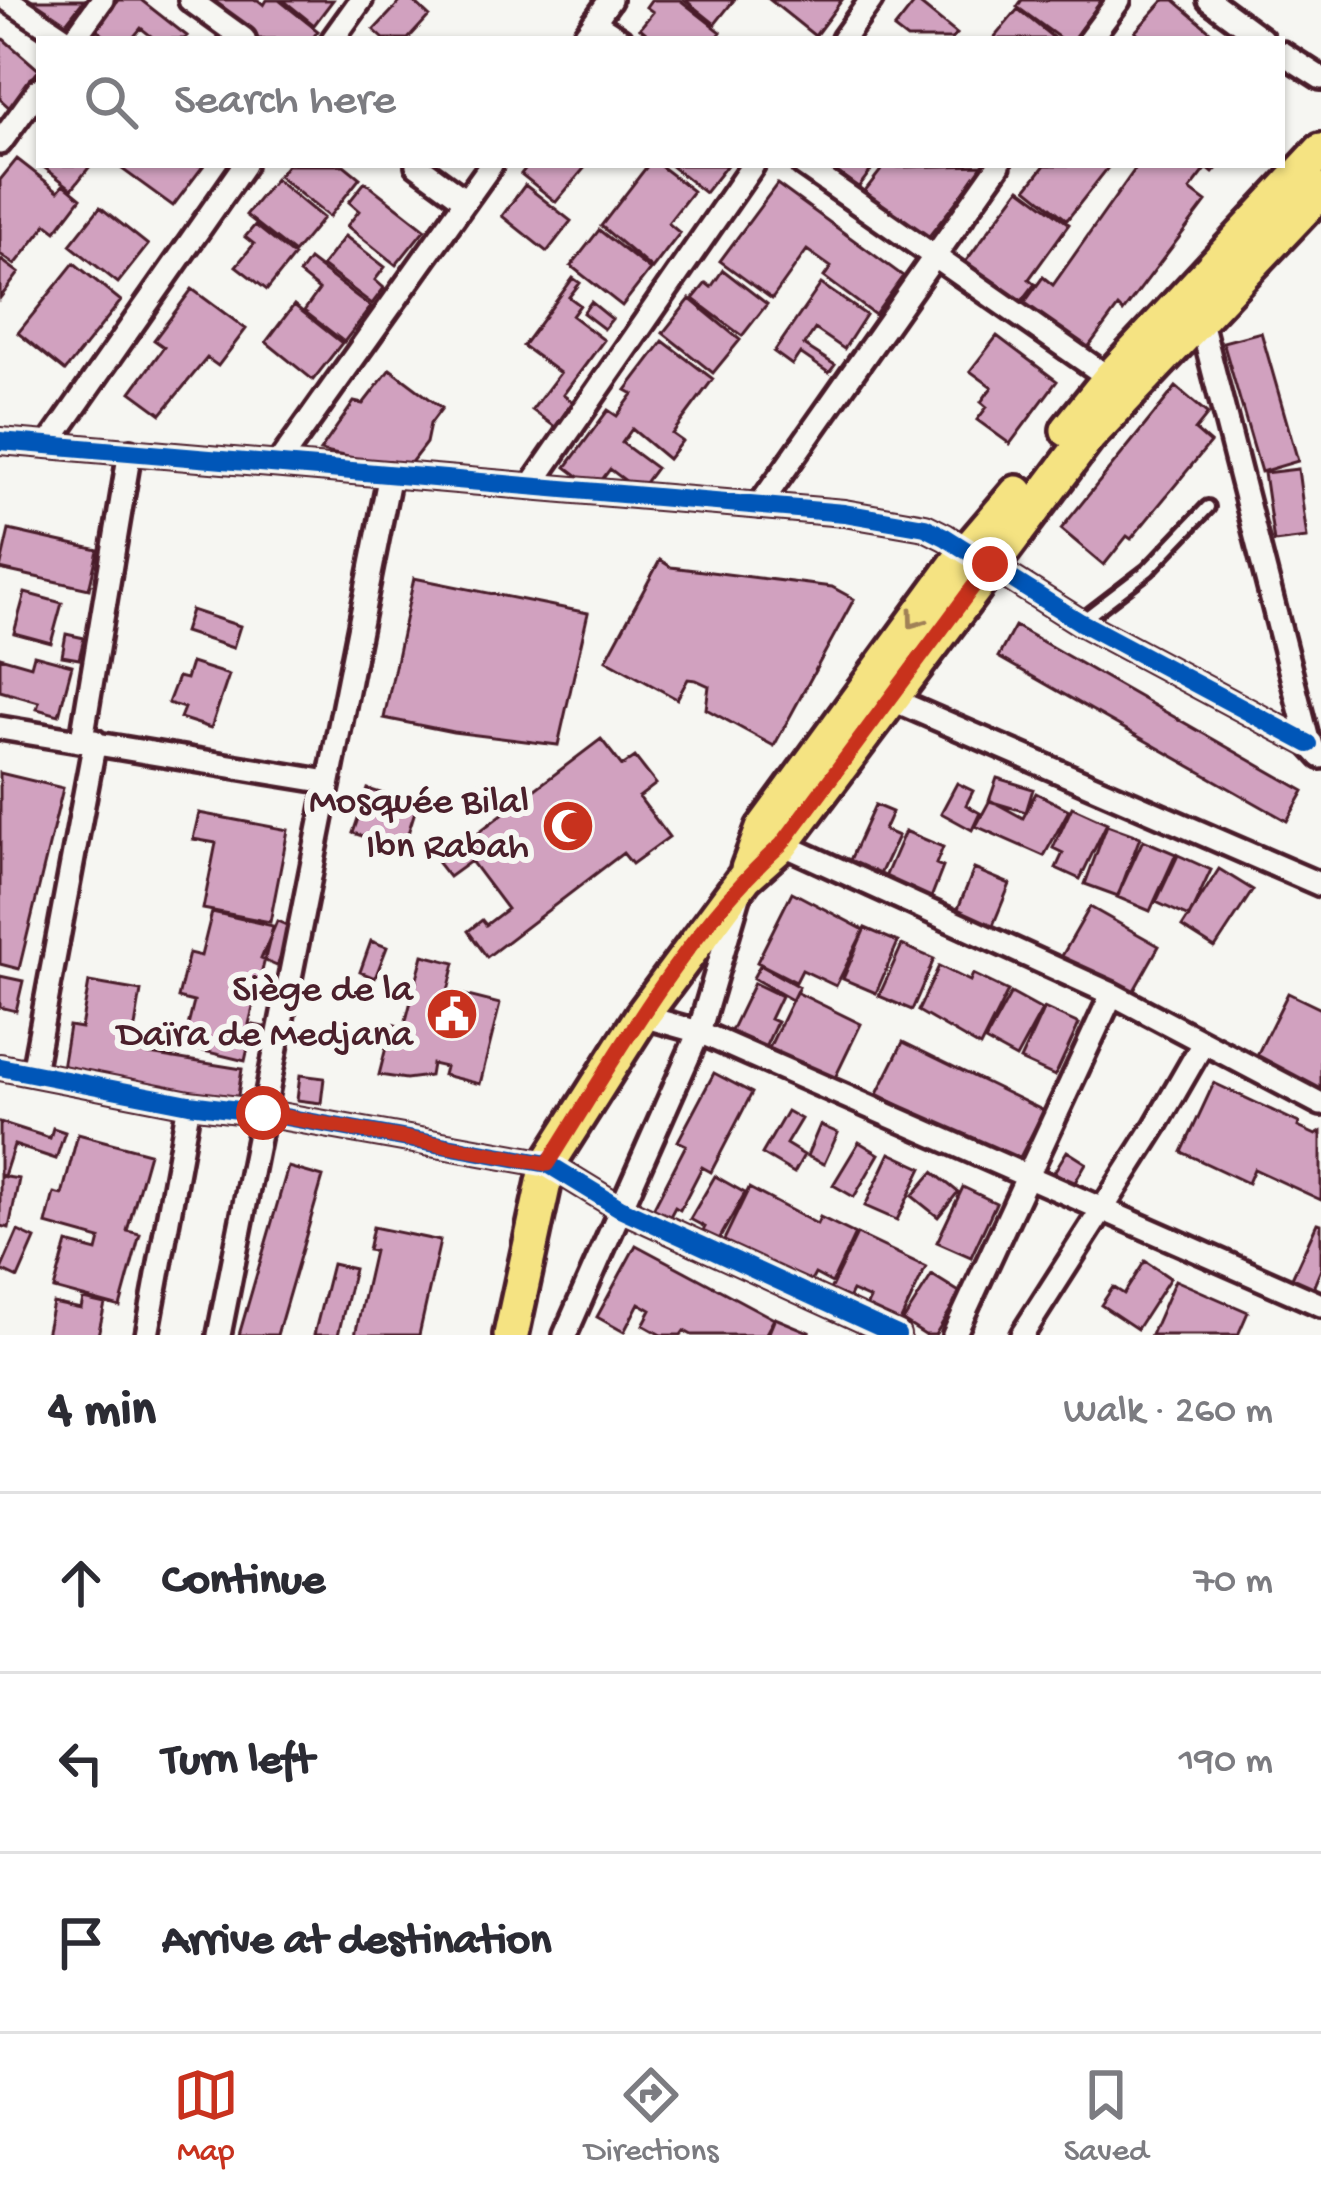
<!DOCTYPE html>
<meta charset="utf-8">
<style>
body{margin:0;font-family:"Gochi Hand",sans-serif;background:#f2f2f3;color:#2b2b33}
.stop{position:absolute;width:36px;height:36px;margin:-27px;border:9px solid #c8321e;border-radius:50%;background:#fff}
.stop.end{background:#c8321e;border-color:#fff;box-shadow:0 3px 12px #0008}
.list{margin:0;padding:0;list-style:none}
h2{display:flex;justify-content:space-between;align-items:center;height:156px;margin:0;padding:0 48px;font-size:51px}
h2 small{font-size:39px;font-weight:400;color:#7c7c81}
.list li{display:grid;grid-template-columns:78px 1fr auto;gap:36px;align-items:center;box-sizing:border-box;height:180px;padding:0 48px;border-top:3px solid #e1e1e2}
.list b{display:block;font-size:45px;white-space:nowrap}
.list em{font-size:39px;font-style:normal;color:#7c7c81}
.icon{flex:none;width:66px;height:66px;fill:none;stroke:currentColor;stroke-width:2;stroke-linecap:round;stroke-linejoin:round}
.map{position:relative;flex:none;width:1321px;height:1335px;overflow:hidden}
.search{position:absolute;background:#fff;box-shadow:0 3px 9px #0004;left:36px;right:36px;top:36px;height:132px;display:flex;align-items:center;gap:30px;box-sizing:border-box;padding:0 42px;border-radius:0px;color:#7c7c81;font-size:45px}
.sheet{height:696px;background:#fff}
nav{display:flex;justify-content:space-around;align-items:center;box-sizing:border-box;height:168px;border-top:3px solid #e1e1e2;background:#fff;font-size:33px;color:#7c7c81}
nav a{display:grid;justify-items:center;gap:6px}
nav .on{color:#c8321e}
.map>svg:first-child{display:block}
.building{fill:#d1a1bf;stroke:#4a1f2b;stroke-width:3}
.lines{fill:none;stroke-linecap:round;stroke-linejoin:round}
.lane-casing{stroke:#4a1f2b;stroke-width:20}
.street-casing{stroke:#4a1f2b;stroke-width:30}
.primary-casing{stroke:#4a1f2b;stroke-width:42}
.lane{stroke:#f6f6f2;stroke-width:10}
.street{stroke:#f6f6f2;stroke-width:21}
.primary{stroke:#f5e382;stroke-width:33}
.cycleway-casing{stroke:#f6f6f2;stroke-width:26}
.cycleway{stroke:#0057b8;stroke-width:18}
.oneway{stroke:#a08156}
.route{stroke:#c8321e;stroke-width:15}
.labels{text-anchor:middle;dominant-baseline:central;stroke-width:12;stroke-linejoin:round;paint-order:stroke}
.poi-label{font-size:39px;fill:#4a1f2b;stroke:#f6f6f2;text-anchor:end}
</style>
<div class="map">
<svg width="1321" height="1335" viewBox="0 0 1321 1335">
<rect width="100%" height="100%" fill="#f6f6f2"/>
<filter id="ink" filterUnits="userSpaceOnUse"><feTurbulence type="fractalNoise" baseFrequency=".00833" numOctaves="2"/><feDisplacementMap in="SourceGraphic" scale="24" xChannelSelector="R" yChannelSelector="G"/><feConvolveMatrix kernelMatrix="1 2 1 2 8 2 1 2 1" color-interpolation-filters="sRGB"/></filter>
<g filter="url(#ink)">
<path class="building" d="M27,0H84L62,28Z
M118,0H141L187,36L184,39H149L151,36L141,28L132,39H108L96,29Z
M213,0H258L264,5L267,0H279L318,31L312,39H253L210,4Z
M283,0H333L314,25Z
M402,0H412L429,16L408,39H384L374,30Z
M651,0H680L721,32L716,39H653L640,28L653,12L646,7Z
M685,0H734L715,24Z
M770,0H842L815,36Z
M1022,0H1102L1073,39H1061L1017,7Z
M1164,0H1174L1217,37L1143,39L1135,32Z
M916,1L957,34L952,39H907L894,29Z
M1018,9L1055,39H993Z
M1,37L39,70L10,108L0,99Z
M17,159L58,191L64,184L81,198L56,231L47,224L15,265L0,254V180Z
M41,165H91L72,189Z
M125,165H204L173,206L122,169Z
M287,165H344L360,178L329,217L278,176Z
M528,165H587L556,202L521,174Z
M648,165H659L693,191L668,223L680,233L652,269L601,226Z
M670,165H727L705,193Z
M828,165H875L858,188Z
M885,165L899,167L985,165L926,240L864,192Z
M1045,165H1110L1067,220L1027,188Z
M1138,165H1220L1213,173L1207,168L1190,190L1206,202L1123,312L1118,307L1087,349L1024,303L1043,277L1053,285Z
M275,179L323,218L294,253L246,215Z
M365,182L425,229L396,265L347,226L359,211L349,202Z
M777,184L903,276L875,315L824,277L831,267L807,250L772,299L720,261Z
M525,185L571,221L547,252L502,216Z
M1020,188L1069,224L1029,279L1035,284L1019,305L963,265Z
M100,207L148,245L118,283L70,245Z
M255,225L294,256L267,290L236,266L254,244L245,237Z
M599,230L650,270L622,306L571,266Z
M345,236L385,267L375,280L384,288L372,304L322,266Z
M0,259L19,273L0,298Z
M309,260L371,307L344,342L304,311L319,290L299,274Z
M74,263L121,301L65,371L18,333Z
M723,270L767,304L742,336L693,299L706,283L711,287Z
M573,278L580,283L569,297L580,305L572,316L604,340L563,395L573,402L555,427L532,410L560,373L523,346Z
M821,284L866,315L844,349L815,329L804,345L835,365L829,373L800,353L792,365L774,352Z
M192,289L246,329L218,366L207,358L161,414L131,392L164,347L154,340Z
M690,299L740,340L713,373L663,333Z
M591,302L612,319L604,329L583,313Z
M294,305L342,343L313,380L266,342Z
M1261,332L1298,461L1261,472L1223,342Z
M997,336L1057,381L1010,444L977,420L987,407L981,402L992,387L970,371Z
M663,341L713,379L672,434L682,441L668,459L632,429L622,443L656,468L639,491L610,469L595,489L566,467L608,410L617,416L633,394L626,390Z
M390,369L442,408L430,424L426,443L406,469L320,451L354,402L363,404Z
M1176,387L1208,414L1195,430L1210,443L1131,539L1127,536L1104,565L1061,529Z
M1298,469L1307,538L1274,542L1264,473Z
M9,530L98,550L89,589L0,569Z
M660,560L671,567L832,587L854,599L774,746L706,709L709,686L696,680L688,679L677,699L606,660Z
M414,578L588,613L558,745L453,732L384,718Z
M25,593L62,603L51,643L14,633Z
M191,610L240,626L233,648L184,632Z
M1015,626L1304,791L1287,821L998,657Z
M66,634L84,638L79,659L62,656Z
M34,655L72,665L59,715L37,709L39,702L0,691V657L31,666Z
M191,663L229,675L211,728L180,718L184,708L168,703L178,677L186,679Z
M601,739L622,766L635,757L656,784L639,797L669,837L632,864L623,853L487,957L468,931L482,920L486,925L507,909L471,861L449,877L438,863Z
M0,773L63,788L19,969L0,964Z
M997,778L1033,789L1026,812L989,801Z
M957,783L973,791L966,805L980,813L972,830L941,813Z
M368,789L417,805L403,849L353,833Z
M1036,793L1069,810L1044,856L976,826L990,800L1023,818Z
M875,805L892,812L884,830L898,836L876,883L846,869Z
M1072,807L1107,823L1080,879L1056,868L1063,853L1053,848Z
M199,813L288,830L270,922L203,909L216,843L193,839Z
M1107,825L1140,837L1118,896L1085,884Z
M905,831L943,847L936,864L943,867L929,903L883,882Z
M1143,840L1176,854L1150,911L1117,897Z
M1178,855L1211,870L1189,917L1156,902Z
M974,869L1010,884L991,930L955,916Z
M1219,869L1253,890L1215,948L1182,927Z
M792,892L864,930L836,986L802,970L796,982L757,962Z
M1090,907L1159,946L1128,1001L1058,963Z
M212,912L273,926L249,1024L268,1028L264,1043L250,1039L245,1061L183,1046L194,1002L178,998L189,953L201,956Z
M277,921L293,928L277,966L261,959Z
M865,928L898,942L876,993L843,979Z
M371,941L387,947L375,978L360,972Z
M902,945L934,959L912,1010L879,996Z
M423,955L455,963L448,991L500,1004L480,1084L443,1075L445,1067L432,1064L430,1076L406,1079L379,1075L392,1024L404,1028Z
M760,965L799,987L792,1000L753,978Z
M939,966L970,981L973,974L1008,991L980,1047L918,1011Z
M0,976L23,981L16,1011L0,1007Z
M89,982L141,991L131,1051L242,1069L237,1102L61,1074L69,1026L81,1028Z
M754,983L781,996L770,1019L777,1022L763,1052L729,1035Z
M796,992L861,1024L834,1080L769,1048Z
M1011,993L1042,1010L1016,1058L985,1041Z
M1288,993L1321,1009V1091L1255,1059Z
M1044,1008L1079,1024L1055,1076L1020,1060Z
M903,1042L1044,1111L1016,1165L877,1094Z
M714,1073L752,1093L711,1172L702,1167L680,1210L675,1207L667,1222L651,1213L686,1145L678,1141Z
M300,1075L324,1078L321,1103L297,1100Z
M1214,1083L1299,1123L1298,1127L1316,1135L1321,1132V1200L1254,1169L1248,1183L1182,1152Z
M787,1111L801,1119L786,1144L804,1155L794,1173L762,1154Z
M0,1122L50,1138L53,1128L65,1132L56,1159L14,1145L4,1176L0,1175Z
M820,1125L838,1133L824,1164L807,1156Z
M78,1134L149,1153L127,1231L140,1234L120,1307L54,1289L67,1243L97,1251L100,1239L46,1224L54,1193L62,1195Z
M859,1142L879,1154L854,1197L833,1185Z
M1067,1151L1086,1163L1074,1184L1054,1172Z
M890,1153L922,1168L897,1220L865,1206Z
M288,1167L323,1177L277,1335H239Z
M933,1172L958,1192L938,1217L912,1196Z
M0,1176L19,1179L9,1228L0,1226Z
M715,1176L745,1193L716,1245L700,1236L705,1227L690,1219Z
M963,1187L996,1203L971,1257L937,1242Z
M749,1188L817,1224L820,1217L855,1234L832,1283L815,1274L808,1287L721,1246Z
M1317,1223L1321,1224V1269L1311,1293L1289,1284Z
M373,1227L440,1241L419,1335H355L374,1251L368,1250Z
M18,1231L35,1239L18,1278L1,1270Z
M857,1234L926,1267L899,1324L865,1309L870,1299L852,1291L846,1303L828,1294Z
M636,1245L774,1319L765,1335H692L684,1331L681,1335H661L643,1325L651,1310L639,1303L624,1332L597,1317Z
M1145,1261L1170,1278L1137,1329L1101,1305L1113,1287L1124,1294Z
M332,1264L354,1269L338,1335H314Z
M932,1275L961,1293L935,1335H925L903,1321Z
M1175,1280L1248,1312L1238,1335H1151Z
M83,1299L105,1304L98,1335H46L53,1303L81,1309Z
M775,1318L809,1332L808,1335H768Z"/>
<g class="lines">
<g class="lane-casing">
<path id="lane" d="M1080,622L1148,570L1208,507"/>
</g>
<g class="street-casing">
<path id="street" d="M8,0L66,39
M190,0L244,39
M1209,0L1262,39
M594,22L620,39
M74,39L102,0
M333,39L361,0
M582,39L610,0
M843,39L871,0
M1090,39L1119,0
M1282,53L1321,78
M0,143L39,89
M417,165L465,200
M803,165L1118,384
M1200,318L1309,744L1321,757
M0,441L844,513L925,527L945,537L1080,622L1309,744
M49,444L244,165
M278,464L491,165
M531,486L753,165
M759,506L999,165
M891,699L1321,885
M0,728L328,782
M82,739L130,451
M782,844L1112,994L1321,1104
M642,1016L699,1032L1321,1305
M0,1067L189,1104L263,1113L548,1164L620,1208L897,1335
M33,1072L95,741
M147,1335L189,1104
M219,1335L390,474
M565,1335L699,1032L739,896
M954,1335L1112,994
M1022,1335L1156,1125L1202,1045"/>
</g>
<g class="primary-casing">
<path id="primary" d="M1068,430L1110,378L1321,151
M748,869L763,829L959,561L1017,493
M511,1335L548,1164L642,1016L745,877L782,844L1088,437L1321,191"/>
</g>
<use href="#lane" class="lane"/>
<use href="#street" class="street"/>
<use href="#primary" class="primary"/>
<g class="cycleway-casing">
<path id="cycleway" d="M0,441L844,513L925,527L945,537L1080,622L1309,744
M0,1067L189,1104L263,1113L548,1164L620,1208L897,1335"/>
</g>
<use href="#cycleway" class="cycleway"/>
</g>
<defs><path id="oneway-chevron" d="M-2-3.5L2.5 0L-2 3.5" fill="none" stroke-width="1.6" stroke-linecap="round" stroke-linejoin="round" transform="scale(3)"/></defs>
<use class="oneway" href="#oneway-chevron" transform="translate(915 620) rotate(126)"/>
</g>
<g class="lines" filter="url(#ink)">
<path class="route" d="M263,1113L548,1164C615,1058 688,927 782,844L990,564"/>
</g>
<defs>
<g id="mosque-disc" transform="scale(2.7)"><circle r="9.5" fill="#c8321e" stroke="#f6f6f2"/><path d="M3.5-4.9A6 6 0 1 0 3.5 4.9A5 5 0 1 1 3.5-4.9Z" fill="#fff"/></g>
<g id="civic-disc" transform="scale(2.7)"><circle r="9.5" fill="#c8321e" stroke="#f6f6f2"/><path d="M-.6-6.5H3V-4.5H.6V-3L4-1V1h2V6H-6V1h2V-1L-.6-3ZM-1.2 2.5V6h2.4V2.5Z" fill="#fff"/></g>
</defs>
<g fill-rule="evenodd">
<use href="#mosque-disc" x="568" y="826"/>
<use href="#civic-disc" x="452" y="1014"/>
</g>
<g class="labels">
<g class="poi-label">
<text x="529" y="804">Mosquée Bilal<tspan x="529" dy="45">Ibn Rabah</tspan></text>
<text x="413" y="992">Siège de la<tspan x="413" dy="45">Daïra de Medjana</tspan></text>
</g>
</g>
</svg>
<div class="stop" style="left:263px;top:1113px"></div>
<div class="stop end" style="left:990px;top:564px"></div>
<div class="search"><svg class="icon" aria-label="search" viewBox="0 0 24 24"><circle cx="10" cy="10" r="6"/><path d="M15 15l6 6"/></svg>Search here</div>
</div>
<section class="sheet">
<h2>4 min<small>Walk · 260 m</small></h2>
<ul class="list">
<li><svg class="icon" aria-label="ahead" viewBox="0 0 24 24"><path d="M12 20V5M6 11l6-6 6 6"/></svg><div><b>Continue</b></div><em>70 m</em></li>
<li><svg class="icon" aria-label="left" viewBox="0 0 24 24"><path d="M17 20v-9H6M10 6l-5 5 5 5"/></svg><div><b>Turn left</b></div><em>190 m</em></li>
<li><svg class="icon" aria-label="arrive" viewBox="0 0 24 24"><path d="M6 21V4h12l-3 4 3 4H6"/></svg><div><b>Arrive at destination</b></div></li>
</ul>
</section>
<nav>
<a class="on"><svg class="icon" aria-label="map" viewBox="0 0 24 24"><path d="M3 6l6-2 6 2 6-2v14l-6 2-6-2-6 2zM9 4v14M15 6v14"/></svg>Map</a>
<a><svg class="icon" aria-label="directions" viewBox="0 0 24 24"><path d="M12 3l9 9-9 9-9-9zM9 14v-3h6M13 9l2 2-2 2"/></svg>Directions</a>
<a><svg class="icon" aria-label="saved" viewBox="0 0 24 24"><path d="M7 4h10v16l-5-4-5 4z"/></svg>Saved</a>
</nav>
